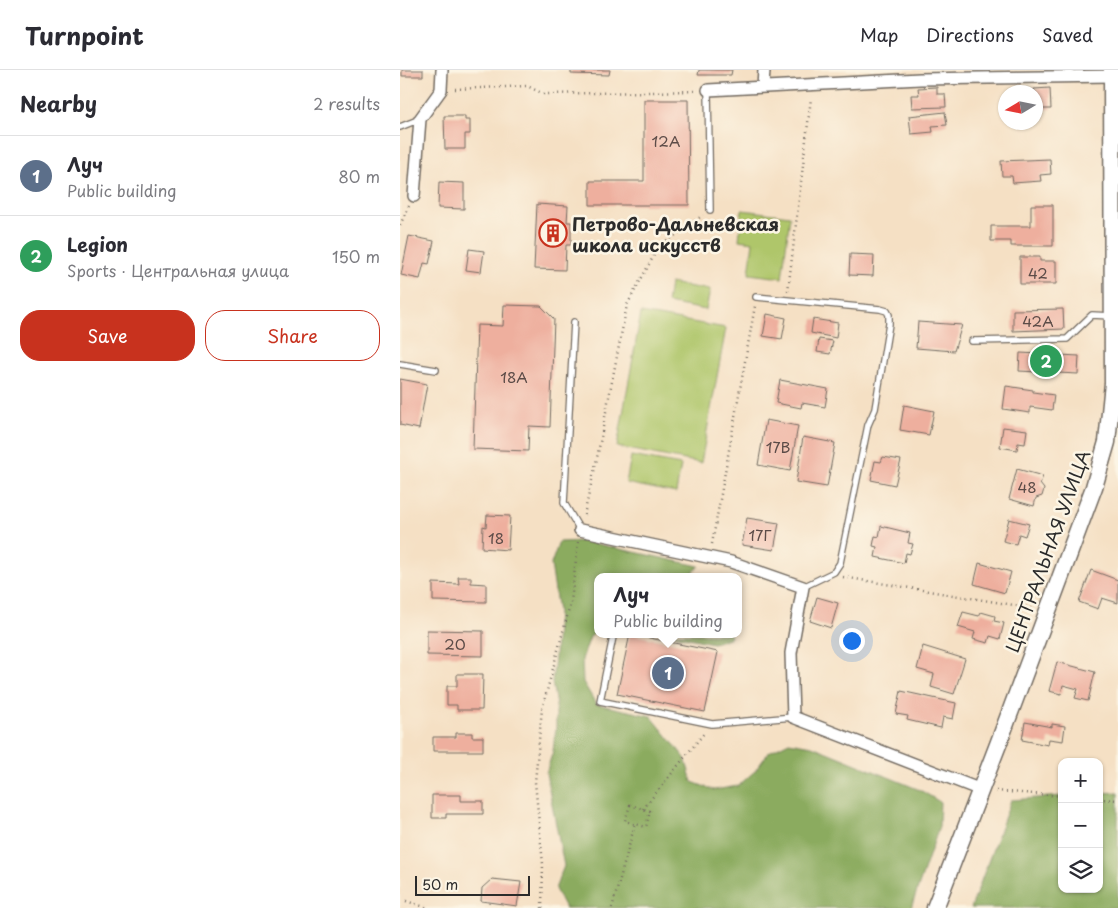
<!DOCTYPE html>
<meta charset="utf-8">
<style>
body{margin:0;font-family:"Playpen Sans",sans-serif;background:#f2f2f3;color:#2b2b33}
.controls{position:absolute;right:15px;bottom:15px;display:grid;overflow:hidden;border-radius:10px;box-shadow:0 1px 4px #0004}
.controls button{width:45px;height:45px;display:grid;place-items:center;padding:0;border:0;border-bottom:1px solid #e1e1e2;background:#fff;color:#2b2b33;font:25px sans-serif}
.compass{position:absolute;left:598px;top:15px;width:45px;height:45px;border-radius:50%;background:#fff;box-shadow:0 1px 4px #0004;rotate:260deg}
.scale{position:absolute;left:15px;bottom:12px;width:115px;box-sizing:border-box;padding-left:5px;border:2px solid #2b2b2b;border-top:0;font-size:14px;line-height:18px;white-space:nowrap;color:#2b2b2b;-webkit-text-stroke:4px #fcf5e5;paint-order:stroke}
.you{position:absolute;left:451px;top:570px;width:18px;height:18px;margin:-12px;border:4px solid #fff;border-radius:50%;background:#1a73e8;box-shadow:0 0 0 8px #1a73e833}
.badge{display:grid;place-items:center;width:32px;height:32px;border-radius:50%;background:#c8321e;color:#fff;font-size:16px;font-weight:700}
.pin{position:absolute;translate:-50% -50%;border:2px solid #fff;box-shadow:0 1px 5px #0006}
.popup{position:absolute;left:194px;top:503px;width:148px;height:65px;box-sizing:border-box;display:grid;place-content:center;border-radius:10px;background:#fff;filter:drop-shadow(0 1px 4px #0005);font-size:16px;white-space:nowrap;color:#7c7c81}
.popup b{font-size:19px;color:#2b2b33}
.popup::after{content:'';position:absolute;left:50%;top:100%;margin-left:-10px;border:10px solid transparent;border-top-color:#fff}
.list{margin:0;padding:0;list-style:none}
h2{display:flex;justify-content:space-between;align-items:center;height:65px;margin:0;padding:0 20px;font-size:21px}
h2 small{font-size:16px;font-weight:400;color:#7c7c81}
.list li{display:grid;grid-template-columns:32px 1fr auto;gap:15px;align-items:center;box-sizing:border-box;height:80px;padding:0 20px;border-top:1px solid #e1e1e2}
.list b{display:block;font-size:19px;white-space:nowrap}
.list p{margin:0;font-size:16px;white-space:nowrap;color:#7c7c81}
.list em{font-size:16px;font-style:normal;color:#7c7c81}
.actions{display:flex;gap:10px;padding:15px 20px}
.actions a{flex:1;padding:11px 0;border:1px solid #c8321e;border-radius:20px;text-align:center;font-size:18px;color:#c8321e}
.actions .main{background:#c8321e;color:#fff}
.icon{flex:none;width:28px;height:28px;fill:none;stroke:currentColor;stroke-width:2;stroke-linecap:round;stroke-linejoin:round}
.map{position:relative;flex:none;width:718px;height:838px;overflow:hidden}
header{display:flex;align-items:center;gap:30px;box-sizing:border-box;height:70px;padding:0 25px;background:#fff;border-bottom:1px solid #e1e1e2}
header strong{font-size:24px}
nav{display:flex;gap:28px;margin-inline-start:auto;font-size:18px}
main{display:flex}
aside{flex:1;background:#fff}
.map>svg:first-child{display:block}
.green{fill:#afc66b;stroke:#6d784b}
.forest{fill:#8bab5f;stroke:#5b6b45}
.building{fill:#eeaf9e}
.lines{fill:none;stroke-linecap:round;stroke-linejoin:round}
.lane-casing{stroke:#726a61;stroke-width:8}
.street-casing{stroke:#726a61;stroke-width:14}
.secondary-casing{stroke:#726a61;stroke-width:19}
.path{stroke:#726a61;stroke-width:2.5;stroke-dasharray:1 4;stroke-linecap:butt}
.lane{stroke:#fff;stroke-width:5.5}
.street{stroke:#fff;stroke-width:11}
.secondary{stroke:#fff;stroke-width:16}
.labels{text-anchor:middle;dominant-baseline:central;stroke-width:5;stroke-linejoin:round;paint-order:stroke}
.number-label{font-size:15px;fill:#5c4c48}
.poi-label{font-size:18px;font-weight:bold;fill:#2b2b2b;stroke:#fcf5e5;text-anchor:start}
.street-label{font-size:18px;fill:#2b2b2b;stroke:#fcf5e5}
</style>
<header>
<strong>Turnpoint</strong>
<nav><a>Map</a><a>Directions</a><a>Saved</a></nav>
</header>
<main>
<aside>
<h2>Nearby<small>2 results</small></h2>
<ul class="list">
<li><span class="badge" style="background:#5c6f8a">1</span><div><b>Луч</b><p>Public building</p></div><em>80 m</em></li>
<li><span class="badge" style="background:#2e9e5b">2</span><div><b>Legion</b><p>Sports · Центральная улица</p></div><em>150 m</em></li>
</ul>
<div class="actions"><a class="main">Save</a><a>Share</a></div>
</aside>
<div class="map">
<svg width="718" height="838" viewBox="0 0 718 838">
<rect width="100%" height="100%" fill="#fcf5e5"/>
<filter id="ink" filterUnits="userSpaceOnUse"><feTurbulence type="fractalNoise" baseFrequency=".02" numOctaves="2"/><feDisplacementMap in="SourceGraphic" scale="10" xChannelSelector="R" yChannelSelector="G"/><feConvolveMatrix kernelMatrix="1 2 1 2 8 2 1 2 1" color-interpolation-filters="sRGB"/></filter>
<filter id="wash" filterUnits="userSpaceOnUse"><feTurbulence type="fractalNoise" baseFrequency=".0096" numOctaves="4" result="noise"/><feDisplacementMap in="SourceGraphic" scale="20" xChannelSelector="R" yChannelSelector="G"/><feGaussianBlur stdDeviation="1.12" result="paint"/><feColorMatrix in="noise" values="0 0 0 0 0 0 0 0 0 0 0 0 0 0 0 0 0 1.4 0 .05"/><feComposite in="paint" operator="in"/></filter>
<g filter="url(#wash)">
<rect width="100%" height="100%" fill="#f5e0c4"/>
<path class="green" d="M342,140L390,146L382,208L349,204L353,172L339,170Z
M270,213L310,220L306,240L267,233Z
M241,243L326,258L301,393L217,377Z
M231,386L281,395L276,423L226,413Z"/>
<path class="forest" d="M183,471L299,496L289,507H198V560L190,567L182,589L183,612L196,634L251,646L285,688L292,712L314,720L338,716L355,701L369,682L389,672L412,676L520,720L540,732L539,757L511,838H165L155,819L164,796L146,703L153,681L156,658V635L152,612L155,587L158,542L151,494L159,472Z
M270,564H330L331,567L313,573Z
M718,722V838H571L611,730L662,726V819H699V723Z"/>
<g id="blocks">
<path class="building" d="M2,0H23V6H2Z
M171,0H210L209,5L171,4Z
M299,0H332L331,5H298Z
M537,17V24H545L546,37L512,38L511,25H519L518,18Z
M650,18L651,39H636V22H634V19Z
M244,30H288L289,135H190V111H244Z
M545,42L547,55L532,56L533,62L511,64L509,46Z
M44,46H65V50H70V64H65V79H45Z
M650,89L651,104L640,105L641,111L613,113L612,106H602L601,91Z
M39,112L64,113V139L38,138Z
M137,134L168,136L167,152H171V175H166L165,200L134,199Z
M631,135H653V176H611V171H591V156H631Z
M9,166L34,171L29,194L24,193L20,209L1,205Z
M69,179L84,181L81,202L66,200Z
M450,184L474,185L473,206L449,205Z
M620,187H640V191H656V214H620Z
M104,235L141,236L154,249L150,357L129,356L128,381L73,379L77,255L103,256Z
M663,239L664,259L613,261V240Z
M367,244L386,248L382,269L363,266Z
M413,249L438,253L436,268L411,263Z
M518,252L562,255L554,281L516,278Z
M419,269L433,271L430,284L417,282Z
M620,283L679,286L678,304L619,301Z
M0,309L27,314L19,359L0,355Z
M380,310L428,319L425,337L402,333L401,338L376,333Z
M606,316L633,320V322L654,325L652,340L630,337V343L603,339Z
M504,335L534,341L529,365L500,360Z
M366,350L398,356L390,401L358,395Z
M603,357L627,360L625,374L618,373L617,380L600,377Z
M403,367L435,373L427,417L396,412Z
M483,387L501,390L495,415L471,410L475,391L481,392Z
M617,399L643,406L640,414L644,419L642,426L636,428L634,436L609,429Z
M87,445L110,446L108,480L82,478L83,456L86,457Z
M347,448L379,453L374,480L342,475Z
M609,449L629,454L625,466L619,464L616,474L603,471Z
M481,456L510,463L508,473L513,474L510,484L506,483L504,493L475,487L477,477L473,476L475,466L479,467Z
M579,493L611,502L605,523L574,514Z
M691,500L718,510V533L702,528L698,539L679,532Z
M58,507H71V513L86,514V532L33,531V513L59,514Z
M417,527L438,533L431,558L410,551Z
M563,542L579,546L581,542L595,546L594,551L604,553L600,569L590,566L588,573L573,569L575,562L558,557Z
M27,560L83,561V586L27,585Z
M230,564L318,582L305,642L217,624Z
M523,576L565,589L554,624L531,617L534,604L517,599Z
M657,592L695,602L688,631L675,628L678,619L663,615L661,624L649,621Z
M57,604H83L82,640H57V635H47V616H57Z
M501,621L556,633L553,649L543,647L541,658L507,650L508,646L496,644Z
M625,652L652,657V654L665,656L663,671L649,669L648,675L622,670Z
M56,663H72V667H83V681H33V667H56Z
M32,725H61V731H83V744H46V748H32Z
M92,809L121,812L117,836L81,831L82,818Z"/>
</g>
</g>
<g filter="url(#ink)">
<use href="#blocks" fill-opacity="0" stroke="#726a61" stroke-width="1"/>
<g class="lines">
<g class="lane-casing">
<path id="lane" d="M308,20L310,140
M0,57L20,49
M356,227L480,239L487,241L489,245V254L475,339L468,355L440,493L434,502L403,517
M174,252L164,433L180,460
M572,271L667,269L692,245L711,246
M0,294L36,300
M213,567L200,631L312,654L393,647"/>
</g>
<g class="street-casing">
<path id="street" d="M363,17L364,0
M308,20L520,9L712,6
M14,126L20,49L41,20L42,0
M180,460L331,492L403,517L391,583L393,647L581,720"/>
</g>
<g class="secondary-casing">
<path id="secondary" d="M535,838L599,672L694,417L707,372L713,313L712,0"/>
</g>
<path class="path" d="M55,19L127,16L144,24L249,22L295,21
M0,155L9,136
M388,221L411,28
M184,445L196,393L227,235L258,178L303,145
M312,474L355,236
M443,507L632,538
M596,721L662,726
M699,729L718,730
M230,735L250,741L246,757L225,751Z
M243,739L305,662
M6,831L28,838
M142,838L143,794L135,712L142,639L171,532L178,472
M212,838L235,754"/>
<use href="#lane" class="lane"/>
<use href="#street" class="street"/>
<use href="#secondary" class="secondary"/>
</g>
</g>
<defs>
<g id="building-ring" transform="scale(1.4375)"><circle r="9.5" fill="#fcf5e5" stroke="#c8321e" stroke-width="1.5"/><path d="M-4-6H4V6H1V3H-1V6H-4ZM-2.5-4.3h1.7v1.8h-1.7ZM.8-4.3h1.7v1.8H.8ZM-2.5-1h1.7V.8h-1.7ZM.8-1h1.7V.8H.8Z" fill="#c8321e"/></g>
</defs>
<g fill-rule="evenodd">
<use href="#building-ring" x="153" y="163"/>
</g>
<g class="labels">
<g class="number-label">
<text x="266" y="70">12А</text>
<text x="638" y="202">42</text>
<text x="638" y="250">42А</text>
<text x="114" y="306">18А</text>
<text x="378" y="376">17В</text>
<text x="627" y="416">48</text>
<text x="360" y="464">17Г</text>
<text x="96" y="467">18</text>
<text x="55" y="573">20</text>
</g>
<g class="poi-label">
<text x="172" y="153">Петрово-Дальневская<tspan x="172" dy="21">школа искусств</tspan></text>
</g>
<g class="street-label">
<text transform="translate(647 481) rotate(-70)">ЦЕНТРАЛЬНАЯ УЛИЦА</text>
</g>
</g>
</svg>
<div class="controls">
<button>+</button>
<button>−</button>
<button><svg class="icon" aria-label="layers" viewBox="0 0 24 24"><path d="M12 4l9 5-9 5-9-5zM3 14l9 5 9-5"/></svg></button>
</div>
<svg class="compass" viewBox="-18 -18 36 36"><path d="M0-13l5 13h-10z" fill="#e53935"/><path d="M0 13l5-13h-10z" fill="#7c7c81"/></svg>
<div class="scale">50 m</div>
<div class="you"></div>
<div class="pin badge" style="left:268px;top:603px;background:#5c6f8a">1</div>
<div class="popup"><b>Луч</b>Public building</div>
<div class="pin badge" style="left:646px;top:291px;background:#2e9e5b">2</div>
</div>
</main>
